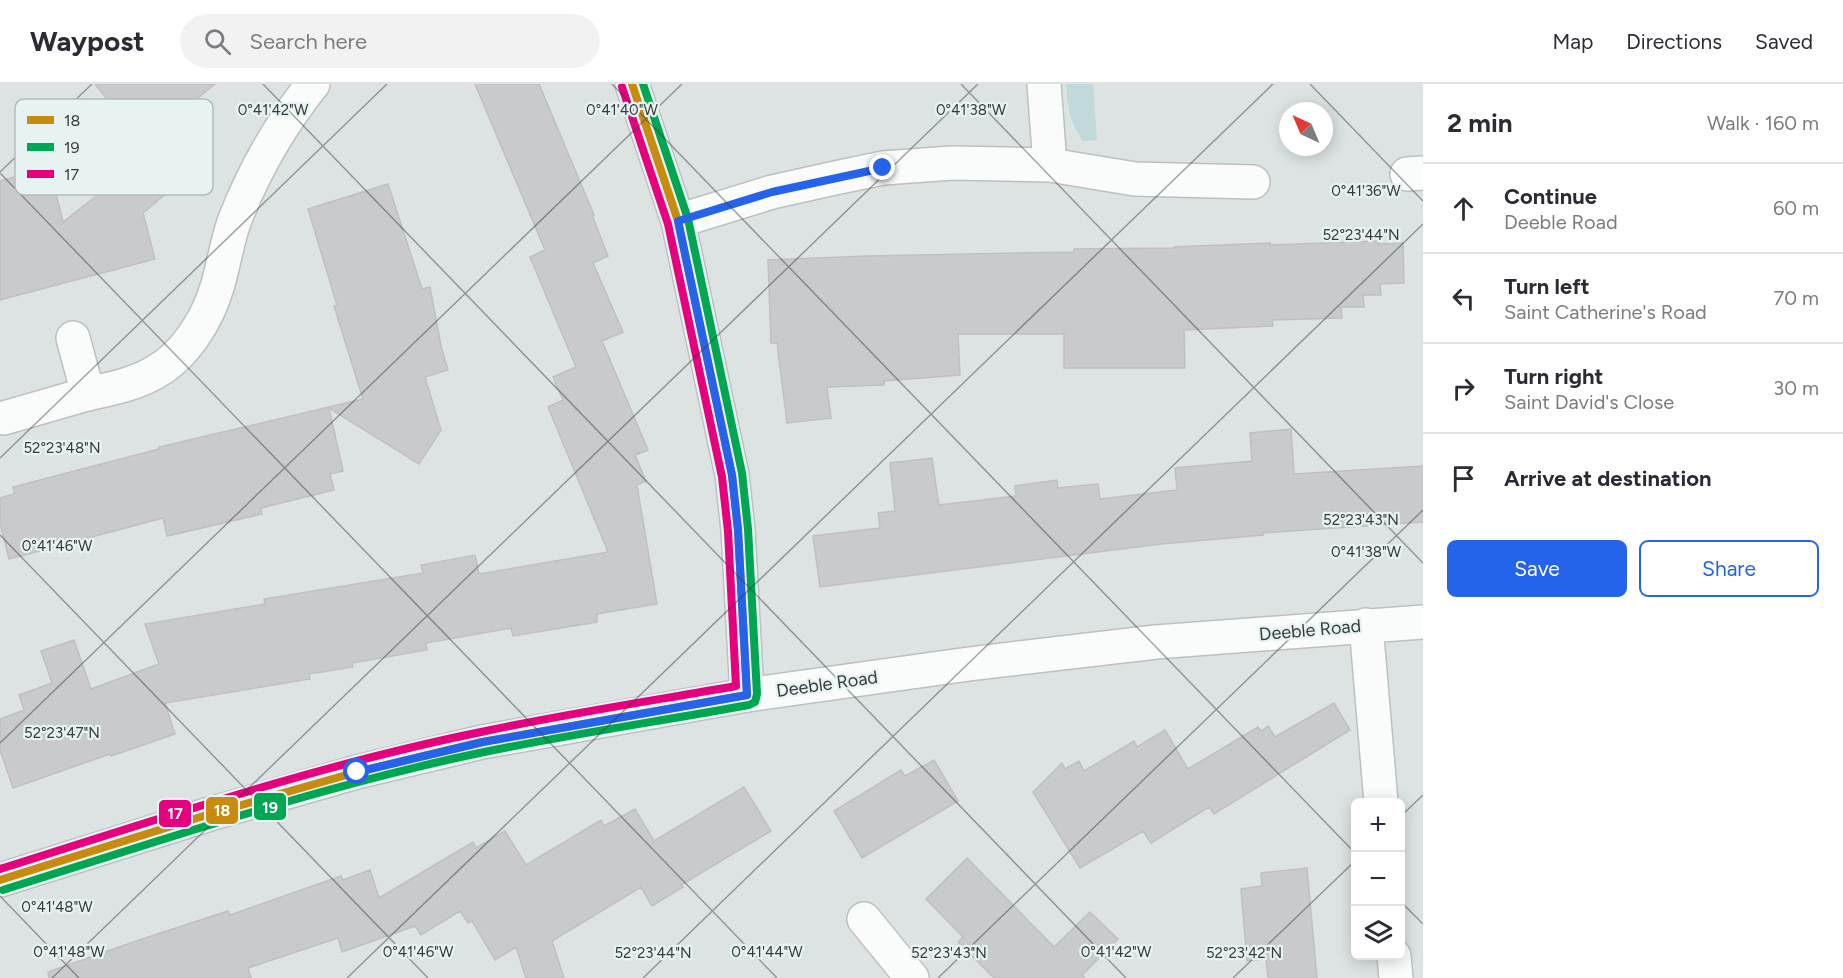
<!DOCTYPE html>
<meta charset="utf-8">
<style>
body{margin:0;font-family:Figtree,sans-serif;background:#f2f2f3;color:#2b2b33}
.controls{position:absolute;right:18px;bottom:18px;display:grid;overflow:hidden;border-radius:9px;box-shadow:0 3px 15px #0003}
.controls button{width:54px;height:54px;display:grid;place-items:center;padding:0;border:0;border-bottom:2px solid #e1e1e2;background:#fff;color:#2b2b33;font:30px sans-serif}
.compass{position:absolute;left:1279px;top:18px;width:54px;height:54px;border-radius:50%;background:#fff;box-shadow:0 3px 15px #0003;rotate:316deg}
.stop{position:absolute;width:18px;height:18px;margin:-14px;border:4px solid #2563eb;border-radius:50%;background:#fff}
.stop.end{background:#2563eb;border-color:#fff;box-shadow:0 2px 6px #0008}
.list{margin:0;padding:0;list-style:none}
h2{display:flex;justify-content:space-between;align-items:center;height:78px;margin:0;padding:0 24px;font-size:26px}
h2 small{font-size:20px;font-weight:400;color:#7c7c81}
.list li{display:grid;grid-template-columns:39px 1fr auto;gap:18px;align-items:center;box-sizing:border-box;height:90px;padding:0 24px;border-top:2px solid #e1e1e2}
.list b{display:block;font-size:22px;white-space:nowrap}
.list p{margin:0;font-size:20px;white-space:nowrap;color:#7c7c81}
.list em{font-size:20px;font-style:normal;color:#7c7c81}
.actions{display:flex;gap:12px;padding:18px 24px}
.actions a{flex:1;padding:14px 0;border:2px solid #2563eb;border-radius:9px;text-align:center;font-size:21px;color:#2563eb}
.actions .main{background:#2563eb;color:#fff}
.icon{flex:none;width:33px;height:33px;fill:none;stroke:currentColor;stroke-width:2;stroke-linecap:round;stroke-linejoin:round}
.map{position:relative;flex:none;width:1423px;height:894px;overflow:hidden}
header{display:flex;align-items:center;gap:36px;box-sizing:border-box;height:84px;padding:0 30px;background:#fff;border-bottom:2px solid #e1e1e2}
header strong{font-size:28px}
nav{display:flex;gap:33px;margin-inline-start:auto;font-size:21px}
.search{width:420px;height:54px;background:#f2f2f3;display:flex;align-items:center;gap:15px;box-sizing:border-box;padding:0 21px;border-radius:33px;color:#7c7c81;font-size:22px}
main{display:flex}
aside{flex:1;background:#fff}
.map>svg:first-child{display:block}
.green{fill:#c0d9da}
.building{fill:#c8cacb;stroke:#bfc0c1;stroke-width:1.5}
.lines{fill:none;stroke-linecap:round;stroke-linejoin:round}
.minor-casing{stroke:#bbc0c0;stroke-width:36}
.tertiary-casing{stroke:#bbc0c0;stroke-width:36}
.minor{stroke:#fafbfb;stroke-width:33}
.tertiary{stroke:#fafbfb;stroke-width:33}
.bus-1-casing{stroke:#e7f3f3;stroke-width:12}
.bus-2-casing{stroke:#e7f3f3;stroke-width:12}
.bus-3-casing{stroke:#e7f3f3;stroke-width:12}
.bus-1{stroke:#c78b0f;stroke-width:8}
.bus-2{stroke:#00a651;stroke-width:8}
.bus-3{stroke:#e5007d;stroke-width:8}
.route{stroke:#2563eb;stroke-width:8}
.ticks{fill:none;stroke:#363b3b;stroke-width:1.5;stroke-opacity:0.45}
.labels{text-anchor:middle;dominant-baseline:central;stroke-width:4.5;stroke-linejoin:round;paint-order:stroke}
.street-label{font-size:18px;fill:#363b3b;stroke:#e7f3f3}
.key{fill:#e7f3f3;stroke:#b2bcbc;stroke-width:1.5}
.key-label{font-size:16px;fill:#363b3b}
.ticks-label{font-size:15px;text-anchor:middle;fill:#363b3b;stroke:#e7f3f3;stroke-width:4.5;stroke-linejoin:round;paint-order:stroke}
.line-badge{stroke:#e7f3f3;stroke-width:2}
.badge-label{font-size:16px;text-anchor:middle;font-weight:bold;fill:#fff}
</style>
<header>
<strong>Waypost</strong>
<div class="search"><svg class="icon" aria-label="search" viewBox="0 0 24 24"><circle cx="10" cy="10" r="6"/><path d="M15 15l6 6"/></svg>Search here</div>
<nav><a>Map</a><a>Directions</a><a>Saved</a></nav>
</header>
<main>
<div class="map">
<svg width="1423" height="894" viewBox="0 0 1423 894">
<rect width="100%" height="100%" fill="#dde3e3"/>
<path class="green" d="M1066,0H1093L1097,56L1083,57C1069,37 1068,24 1066,0Z"/>
<path class="building" d="M95,0H215L142,59Z
M475,0H539L594,131H592L608,172L593,179L623,248L602,257L648,366L635,371L646,397L637,401L657,520L597,530V538L513,552L511,544L426,559L427,566L352,579L353,583L309,590L310,595L165,619L175,650L111,672L110,670L13,704L0,666V635L24,626L19,611L52,599L41,567L74,556L91,605L159,580L145,540L265,520L264,515L423,489L421,481L475,471L479,490L608,468L548,323L563,316L553,293L576,283L530,173L545,166Z
M141,77L167,109L143,129L155,175L0,216V97L49,83L63,138Z
M388,100L422,205L430,203L441,262L448,286L425,293L441,346L419,380L329,324L343,387L330,390L334,406L261,424L262,430L167,452L163,434L9,475L0,439V414L14,410L13,403L159,365V363L363,315L334,222L337,221L308,125Z
M1379,157V160L1403,159L1404,199L1380,200L1381,211H1363L1364,223H1341L1342,234L1272,236L1273,242L1184,246L1185,284H1064V250H958L960,291L884,297V301L827,303L831,334L787,339L777,259H771L768,176L867,172L1074,168V165L1174,164V163L1270,159V161Z
M1291,345L1294,390L1423,382V438L1262,449L1263,451L1161,460L820,503L813,452L880,444L878,429L895,427L890,379L932,374L939,421L1016,412L1015,402L1057,396L1058,404L1098,400L1100,415L1177,406L1175,384L1252,377L1250,349Z
M1334,619L1350,646L1214,730L1209,723L1151,759L1143,747L1080,784L1033,708L1062,679L1065,685L1079,677L1084,687L1134,657L1137,663L1165,646L1188,685L1258,643L1261,647L1268,642L1275,653Z
M934,676L958,717L862,774L834,727L901,686L905,692Z
M744,703L771,747L681,801L683,803L652,822L641,803L552,857L564,894H526L516,863L495,876L472,837L468,839L460,827L421,851L415,842L342,868L338,854L248,884L251,894H49L48,888L139,856L228,827L230,831L341,792L343,796L370,786L379,814L473,758L476,764L505,747L526,781L601,736L604,742L635,725L654,757Z
M967,774L1054,863L1090,828L1118,855L1082,891L1085,894H994L958,858L963,853L926,815Z
M1307,784L1317,894H1268L1266,875L1247,877L1241,805L1262,802L1261,789Z"/>
<g class="lines">
<g class="minor-casing">
<path id="minor" d="M632,0L678,137L732,391L738,446L747,611
M1044,0L1050,81
M1407,90L1423,89
M678,137L772,108L835,94L883,84L952,79L1050,81L1135,95L1253,98
M73,254L88,310
M4,334C31,326 59,318 87,310C109,305 132,301 152,290C185,273 208,235 218,200C224,179 227,158 234,138C253,89 280,41 313,0
M1366,541L1381,718
M864,835L912,894
M1394,872L1396,894"/>
</g>
<g class="tertiary-casing">
<path id="tertiary" d="M0,796L210,730L357,688L482,658L747,611L969,580L1156,558L1423,538"/>
</g>
<use href="#minor" class="minor"/>
<use href="#tertiary" class="tertiary"/>
<g class="bus-1-casing">
<path id="bus-1" d="M0,796L210,730L357,688L482,658L747,611L738,446L732,391L678,137L632,0"/>
</g>
<g class="bus-2-casing">
<path id="bus-2" d="M3,806C162,756 321,702 484,668C572,650 661,637 749,621L755,618L757,610L748,445L742,389L688,135L643,0"/>
</g>
<g class="bus-3-casing">
<path id="bus-3" d="M0,785C159,735 318,681 481,648C565,630 651,617 736,602L728,447L722,393L668,140L622,3"/>
</g>
<use href="#bus-1" class="bus-1"/>
<use href="#bus-2" class="bus-2"/>
<use href="#bus-3" class="bus-3"/>
</g>
<g class="lines">
<path class="route" d="M357,688L483,658L747,611L738,446L732,391L678,137L772,108L883,84"/>
</g>
<path class="ticks" d="M263,0L1126,894M612,0L1356,770M961,0L1423,479M1310,0L1423,117M0,88L92,0M0,89L777,894M0,374L387,0M0,451L428,894M0,659L682,0M1400,733L1423,711M0,812L79,894M1400,817L1423,840M52,894L978,0M347,894L1273,0M643,894L1423,140M938,894L1423,426M1233,894L1356,776"/>
<g class="labels">
<g class="street-label">
<text transform="translate(1310 546) rotate(-5)">Deeble Road</text>
<text transform="translate(827 600) rotate(-8)">Deeble Road</text>
</g>
</g>
<rect x="15" y="15" width="198" height="96" rx="9" class="key"/>
<rect x="27" y="32" width="27" height="8" fill="#c78b0f"/>
<rect x="27" y="59" width="27" height="8" fill="#00a651"/>
<rect x="27" y="86" width="27" height="8" fill="#e5007d"/>
<g class="key-label">
<text x="64" y="42">18</text>
<text x="64" y="69">19</text>
<text x="64" y="96">17</text>
</g>
<g class="ticks-label">
<text x="971" y="31">0°41'38"W</text>
<text x="273" y="31">0°41'42"W</text>
<text x="622" y="31">0°41'40"W</text>
<text x="1366" y="112">0°41'36"W</text>
<text x="1361" y="156">52°23'44"N</text>
<text x="62" y="369">52°23'48"N</text>
<text x="1361" y="441">52°23'43"N</text>
<text x="57" y="467">0°41'46"W</text>
<text x="1366" y="473">0°41'38"W</text>
<text x="62" y="654">52°23'47"N</text>
<text x="57" y="828">0°41'48"W</text>
<text x="69" y="873">0°41'48"W</text>
<text x="418" y="873">0°41'46"W</text>
<text x="767" y="873">0°41'44"W</text>
<text x="1116" y="873">0°41'42"W</text>
<text x="653" y="874">52°23'44"N</text>
<text x="949" y="874">52°23'43"N</text>
<text x="1244" y="874">52°23'42"N</text>
</g>
<g class="line-badge">
<rect x="253" y="708" width="34" height="29" rx="6" fill="#00a651"/>
<rect x="205" y="712" width="34" height="29" rx="6" fill="#c78b0f"/>
<rect x="158" y="715" width="34" height="29" rx="6" fill="#e5007d"/>
</g>
<g class="badge-label">
<text x="270" y="729">19</text>
<text x="222" y="732">18</text>
<text x="175" y="735">17</text>
</g>
</svg>
<div class="controls">
<button>+</button>
<button>−</button>
<button><svg class="icon" aria-label="layers" viewBox="0 0 24 24"><path d="M12 4l9 5-9 5-9-5zM3 14l9 5 9-5"/></svg></button>
</div>
<svg class="compass" viewBox="-18 -18 36 36"><path d="M0-13l5 13h-10z" fill="#e53935"/><path d="M0 13l5-13h-10z" fill="#7c7c81"/></svg>
<div class="stop" style="left:357px;top:688px"></div>
<div class="stop end" style="left:883px;top:84px"></div>
</div>
<aside>
<h2>2 min<small>Walk · 160 m</small></h2>
<ul class="list">
<li><svg class="icon" aria-label="ahead" viewBox="0 0 24 24"><path d="M12 20V5M6 11l6-6 6 6"/></svg><div><b>Continue</b><p>Deeble Road</p></div><em>60 m</em></li>
<li><svg class="icon" aria-label="left" viewBox="0 0 24 24"><path d="M17 20v-9H6M10 6l-5 5 5 5"/></svg><div><b>Turn left</b><p>Saint Catherine's Road</p></div><em>70 m</em></li>
<li><svg class="icon" aria-label="right" viewBox="0 0 24 24"><path d="M7 20v-9h11M14 6l5 5-5 5"/></svg><div><b>Turn right</b><p>Saint David's Close</p></div><em>30 m</em></li>
<li><svg class="icon" aria-label="arrive" viewBox="0 0 24 24"><path d="M6 21V4h12l-3 4 3 4H6"/></svg><div><b>Arrive at destination</b></div></li>
</ul>
<div class="actions"><a class="main">Save</a><a>Share</a></div>
</aside>
</main>
